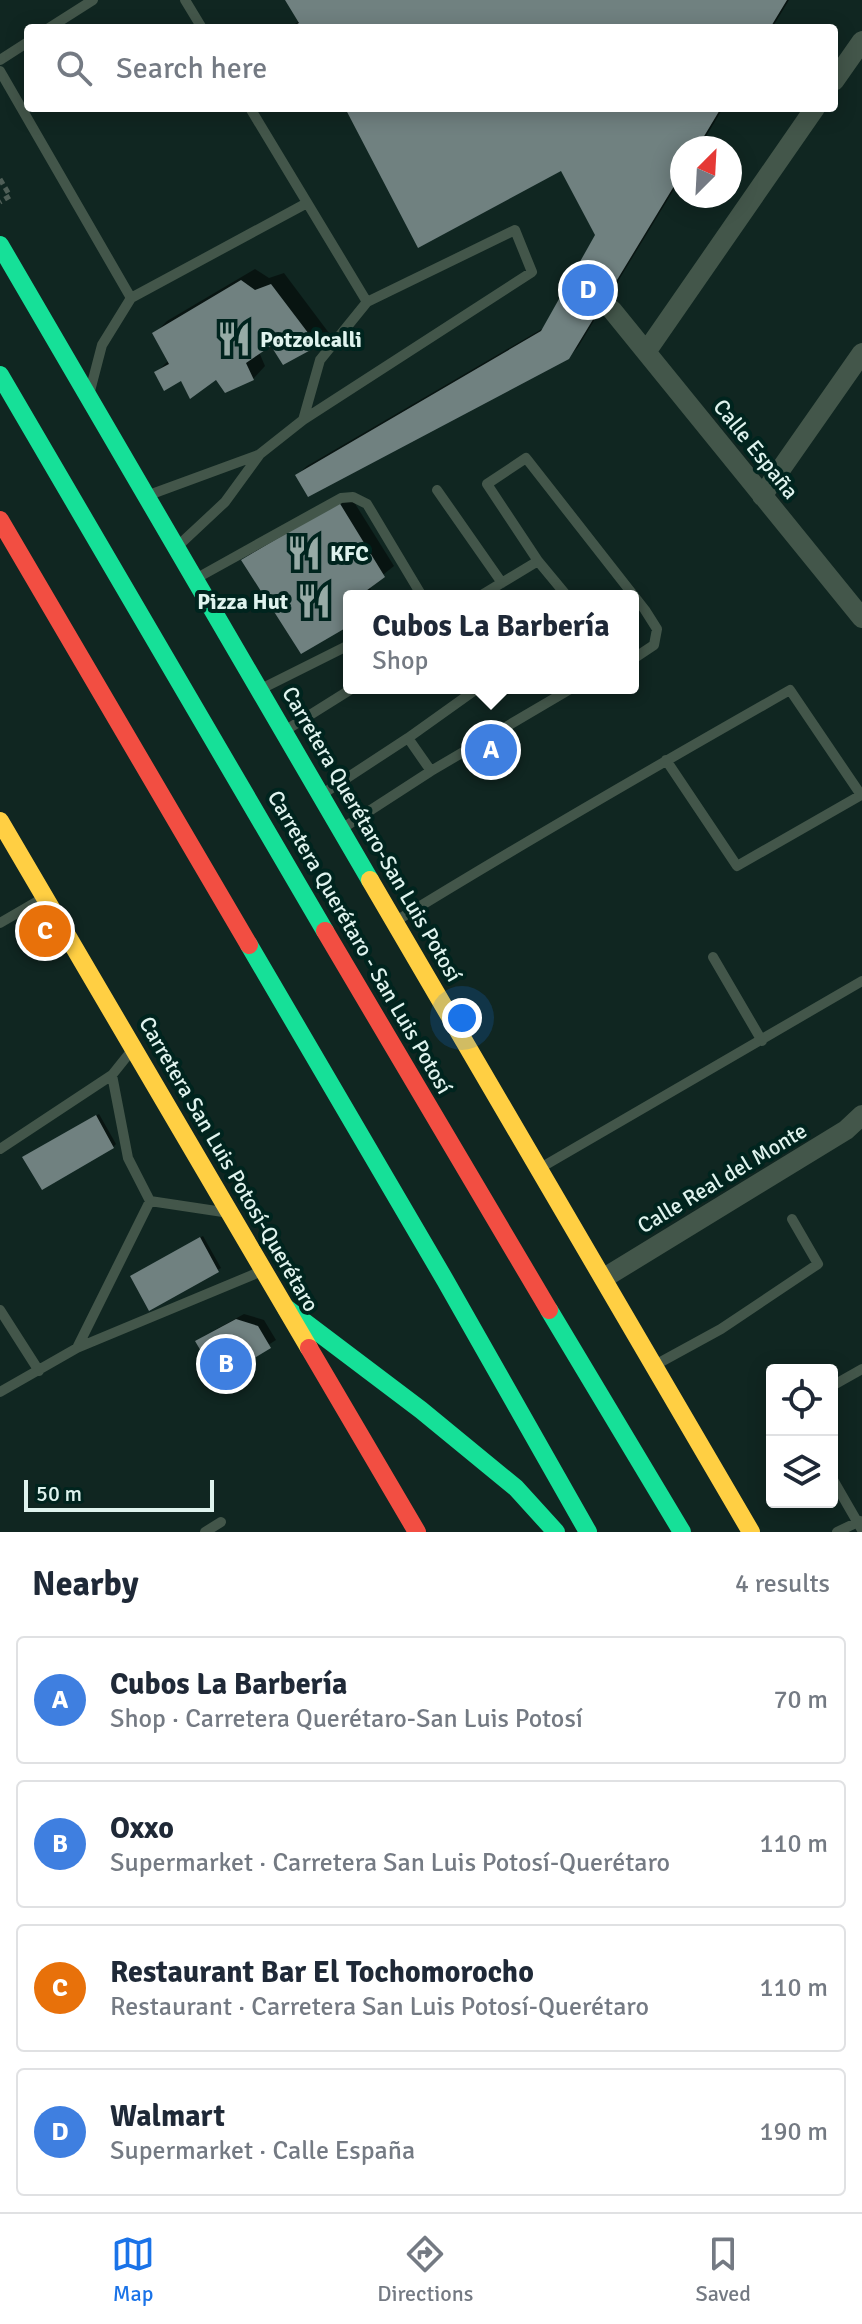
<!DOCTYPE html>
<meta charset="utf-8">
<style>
body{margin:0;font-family:Signika,sans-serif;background:#f2f2f3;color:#1f2937}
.controls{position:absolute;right:24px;bottom:24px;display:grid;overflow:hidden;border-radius:8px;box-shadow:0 4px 20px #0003}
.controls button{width:72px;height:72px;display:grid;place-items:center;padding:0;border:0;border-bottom:2px solid #e0e1e3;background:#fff;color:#1f2937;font:40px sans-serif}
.compass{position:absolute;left:670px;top:136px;width:72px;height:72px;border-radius:50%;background:#fff;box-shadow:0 4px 20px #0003;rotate:24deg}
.scale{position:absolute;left:24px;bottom:20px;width:190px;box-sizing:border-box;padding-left:8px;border:4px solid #dff3ee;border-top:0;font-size:22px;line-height:28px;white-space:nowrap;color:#dff3ee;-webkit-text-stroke:6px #00241e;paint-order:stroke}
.you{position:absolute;left:462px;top:1018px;width:28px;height:28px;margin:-20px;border:6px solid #fff;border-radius:50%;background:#1a73e8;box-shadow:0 0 0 12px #1a73e833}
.badge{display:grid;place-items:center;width:52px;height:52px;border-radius:50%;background:#1a73e8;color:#fff;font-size:26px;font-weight:700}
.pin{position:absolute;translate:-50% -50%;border:4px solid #fff;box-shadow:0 2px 8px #0006}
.popup{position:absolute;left:343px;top:590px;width:296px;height:104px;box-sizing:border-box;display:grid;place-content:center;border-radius:8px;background:#fff;filter:drop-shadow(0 2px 6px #0005);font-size:26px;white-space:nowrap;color:#747a83}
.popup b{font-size:30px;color:#1f2937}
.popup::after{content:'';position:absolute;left:50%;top:100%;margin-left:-16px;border:16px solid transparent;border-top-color:#fff}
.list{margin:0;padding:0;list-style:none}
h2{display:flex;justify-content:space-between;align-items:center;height:104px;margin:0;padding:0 32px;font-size:34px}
h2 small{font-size:26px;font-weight:400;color:#747a83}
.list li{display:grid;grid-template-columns:52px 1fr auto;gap:24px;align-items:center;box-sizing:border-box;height:128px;margin:0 16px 16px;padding:0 16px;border:2px solid #e0e1e3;border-radius:8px}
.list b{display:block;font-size:30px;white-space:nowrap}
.list p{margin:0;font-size:26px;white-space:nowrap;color:#747a83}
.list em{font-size:26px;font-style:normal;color:#747a83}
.icon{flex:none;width:44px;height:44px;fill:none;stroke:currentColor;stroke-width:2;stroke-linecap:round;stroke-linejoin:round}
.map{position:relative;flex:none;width:862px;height:1532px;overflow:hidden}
.search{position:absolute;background:#fff;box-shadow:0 4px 20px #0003;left:24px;right:24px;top:24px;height:88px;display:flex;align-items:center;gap:20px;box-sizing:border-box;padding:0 28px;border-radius:8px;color:#747a83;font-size:30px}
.sheet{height:680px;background:#fff}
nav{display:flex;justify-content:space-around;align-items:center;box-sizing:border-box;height:112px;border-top:2px solid #e0e1e3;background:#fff;font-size:22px;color:#747a83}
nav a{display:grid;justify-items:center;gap:4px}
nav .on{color:#1a73e8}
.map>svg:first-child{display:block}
.shadow{fill:#0007}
.building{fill:#708180}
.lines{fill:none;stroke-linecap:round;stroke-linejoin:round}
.path{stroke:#4f5e57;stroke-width:5;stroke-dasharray:6 4;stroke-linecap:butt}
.lane{stroke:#43564a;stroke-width:10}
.street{stroke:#43564a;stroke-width:20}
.fast{stroke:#16e098;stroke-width:18}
.slow{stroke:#ffcf43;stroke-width:18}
.jam{stroke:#f24e42;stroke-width:18}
.labels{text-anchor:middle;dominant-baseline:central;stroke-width:8;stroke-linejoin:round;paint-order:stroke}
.poi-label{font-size:22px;font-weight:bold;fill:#dff3ee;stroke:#00241e;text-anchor:start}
.street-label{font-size:22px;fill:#dff3ee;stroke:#00241e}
</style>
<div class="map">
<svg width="862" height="1532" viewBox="0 0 862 1532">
<rect width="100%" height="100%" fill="#102621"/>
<path class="shadow" d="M287,0H789L772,28H288L300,21Z
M348,108H723L699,148H682V176L578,347L568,358L297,475L307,466L547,326L597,235L562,169Z
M255,269L269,278L284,273L329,333L316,345L272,343L259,352L265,366L253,379L182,378L157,372L169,360L155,333L167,321Z
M349,494L394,566L369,586L374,596H349V624L244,560L253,550Z
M99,1114L116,1144L113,1147L27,1155Z
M203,1236L221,1268L150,1308L135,1274Z
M244,1314L264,1320L276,1340L218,1377L198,1342L204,1336Z"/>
<path class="building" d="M285,0H787L770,28H290L299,23Z
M345,108H721L697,148H682V173L569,359L308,497L295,475L541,331L595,235L561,171L418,248Z
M241,280L255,290L271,284L318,346L283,365L271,346L246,363L254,380L225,393L216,380L190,399L181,381L164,391L154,372L169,364L152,333Z
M339,502L385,577L359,596H349V626L301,654L241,560Z
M96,1115L114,1148L42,1190L22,1157Z
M200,1237L219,1272L149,1311L130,1276Z
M236,1319L258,1326L271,1348L218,1380L195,1341Z"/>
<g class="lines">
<path class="path" d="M0,179L10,196L0,202"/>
<path class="lane" d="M185,0L202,28
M49,28L93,0
M0,60L28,42
M0,71L131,298L307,203
M90,391L102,345L131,298
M303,420L320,360L367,302
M437,490L502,583
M149,495L258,455
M179,545L225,502L260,454L303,420L532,272L515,230L367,302L250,108
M538,561L487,484L526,458L645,610L657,629L654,645L633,659
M197,578L341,498L353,497L367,504L422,596
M480,596L538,561L567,596
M261,689L349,645
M286,730L353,688
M408,738L431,771
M324,793L408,738L478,688
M343,828L431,771L572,688
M396,921C526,841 658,765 790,690L861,795L737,866L666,760
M0,923L43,898
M713,957L762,1041
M112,1075L128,1158L150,1201L223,1212
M0,1149L112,1075L132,1050
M542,1167L862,981
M0,1310L39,1371
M77,1348L150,1201
M657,1364L721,1329L818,1264L792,1219
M832,1386L862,1369
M0,1392L77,1348L262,1271
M832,1478L862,1530
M205,1532L221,1522
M837,1532L860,1521"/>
<path class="street" d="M834,81L862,41
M612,310L862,618
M646,352L815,108
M762,496L862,353
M604,1278L846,1130L862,1115"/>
<path class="fast" d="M0,245L370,880
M0,375L325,931
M249,945L445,1280L588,1532
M286,1308L421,1410L516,1488L556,1532
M549,1310L682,1532"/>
<path class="slow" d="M0,821L309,1348
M370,880L751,1532"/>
<path class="jam" d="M0,520L249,945
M325,931L549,1310
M309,1348L417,1532"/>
</g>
<defs>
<g id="restaurant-bare" transform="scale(2.76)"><path d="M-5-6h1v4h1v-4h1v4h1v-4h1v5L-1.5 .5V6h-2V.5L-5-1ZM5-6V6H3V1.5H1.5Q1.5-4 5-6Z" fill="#97aba6" stroke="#00241e" stroke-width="2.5" paint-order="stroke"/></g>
</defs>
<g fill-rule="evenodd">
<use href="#restaurant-bare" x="234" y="339"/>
<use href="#restaurant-bare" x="304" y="553"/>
<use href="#restaurant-bare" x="314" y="601"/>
</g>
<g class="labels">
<g class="poi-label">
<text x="260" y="339">Potzolcalli</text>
<text x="330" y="553">KFC</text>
<text x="288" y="601" text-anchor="end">Pizza Hut</text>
</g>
<g class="street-label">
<text transform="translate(756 449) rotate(51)">Calle España</text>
<text transform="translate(372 834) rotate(60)">Carretera Querétaro-San Luis Potosí</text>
<text transform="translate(360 942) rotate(60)">Carretera Querétaro - San Luis Potosí</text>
<text transform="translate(229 1164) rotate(60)">Carretera San Luis Potosí-Querétaro</text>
<text transform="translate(722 1178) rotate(-31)">Calle Real del Monte</text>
</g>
</g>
</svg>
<div class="controls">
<button><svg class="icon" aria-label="locate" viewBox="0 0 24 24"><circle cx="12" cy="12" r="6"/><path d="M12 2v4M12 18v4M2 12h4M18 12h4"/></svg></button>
<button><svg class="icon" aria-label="layers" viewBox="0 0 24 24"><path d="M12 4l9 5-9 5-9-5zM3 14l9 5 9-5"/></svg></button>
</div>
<svg class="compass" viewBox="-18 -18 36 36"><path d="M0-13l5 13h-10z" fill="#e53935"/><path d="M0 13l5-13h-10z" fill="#747a83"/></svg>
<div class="scale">50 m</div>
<div class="you"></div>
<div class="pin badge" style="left:491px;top:750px;background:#3f7fe0">A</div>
<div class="popup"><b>Cubos La Barbería</b>Shop</div>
<div class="pin badge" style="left:226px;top:1364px;background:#3f7fe0">B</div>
<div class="pin badge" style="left:45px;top:931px;background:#e8710a">C</div>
<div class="pin badge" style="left:588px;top:290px;background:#3f7fe0">D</div>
<div class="search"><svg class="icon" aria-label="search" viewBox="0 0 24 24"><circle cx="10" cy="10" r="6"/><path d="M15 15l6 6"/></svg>Search here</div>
</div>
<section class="sheet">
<h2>Nearby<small>4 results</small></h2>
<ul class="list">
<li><span class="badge" style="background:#3f7fe0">A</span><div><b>Cubos La Barbería</b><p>Shop · Carretera Querétaro-San Luis Potosí</p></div><em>70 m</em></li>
<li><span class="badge" style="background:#3f7fe0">B</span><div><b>Oxxo</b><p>Supermarket · Carretera San Luis Potosí-Querétaro</p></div><em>110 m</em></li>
<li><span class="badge" style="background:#e8710a">C</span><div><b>Restaurant Bar El Tochomorocho</b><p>Restaurant · Carretera San Luis Potosí-Querétaro</p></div><em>110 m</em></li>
<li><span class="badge" style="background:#3f7fe0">D</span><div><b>Walmart</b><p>Supermarket · Calle España</p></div><em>190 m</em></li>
</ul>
</section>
<nav>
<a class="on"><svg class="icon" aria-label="map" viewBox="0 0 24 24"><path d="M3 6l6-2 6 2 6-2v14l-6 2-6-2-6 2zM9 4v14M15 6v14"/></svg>Map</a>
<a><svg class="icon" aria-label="directions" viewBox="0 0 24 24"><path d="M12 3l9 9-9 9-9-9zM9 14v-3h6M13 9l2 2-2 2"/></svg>Directions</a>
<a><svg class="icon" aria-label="saved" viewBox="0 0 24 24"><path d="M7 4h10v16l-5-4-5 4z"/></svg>Saved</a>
</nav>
